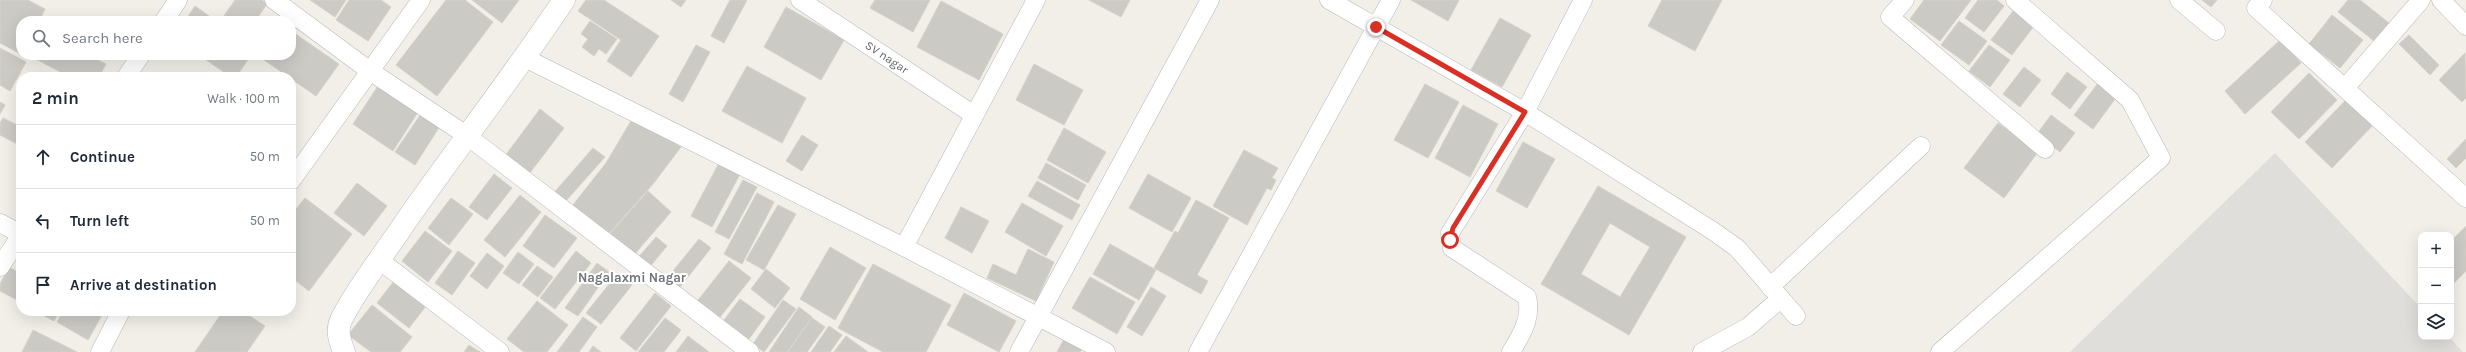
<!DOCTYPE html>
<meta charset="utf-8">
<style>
body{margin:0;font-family:Karla,sans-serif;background:#f6f6f7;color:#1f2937}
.controls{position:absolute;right:12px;bottom:12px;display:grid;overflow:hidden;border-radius:8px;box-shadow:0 4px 16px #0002}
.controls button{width:36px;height:36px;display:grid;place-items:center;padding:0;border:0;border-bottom:1px solid #e0e1e3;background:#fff;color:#1f2937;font:20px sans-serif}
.stop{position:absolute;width:12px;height:12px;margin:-9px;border:3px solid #d93025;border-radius:50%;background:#fff}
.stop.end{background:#d93025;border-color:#fff;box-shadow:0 1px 4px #0008}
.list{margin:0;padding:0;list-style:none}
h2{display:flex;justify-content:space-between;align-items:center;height:52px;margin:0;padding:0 16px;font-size:17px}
h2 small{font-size:13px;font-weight:400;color:#747a83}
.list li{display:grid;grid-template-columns:26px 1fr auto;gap:12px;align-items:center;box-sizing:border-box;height:64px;padding:0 16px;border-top:1px solid #e0e1e3}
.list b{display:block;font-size:15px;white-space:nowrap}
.list em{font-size:13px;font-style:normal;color:#747a83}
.icon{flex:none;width:22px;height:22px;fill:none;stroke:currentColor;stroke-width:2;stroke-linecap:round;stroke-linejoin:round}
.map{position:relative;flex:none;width:2466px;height:352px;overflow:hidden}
.search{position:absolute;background:#fff;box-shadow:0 4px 16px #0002;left:16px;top:16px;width:280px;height:44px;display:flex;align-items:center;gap:10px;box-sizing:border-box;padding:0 14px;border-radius:16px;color:#747a83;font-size:15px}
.panel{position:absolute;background:#fff;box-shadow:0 4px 16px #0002;left:16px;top:72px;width:280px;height:244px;border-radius:16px}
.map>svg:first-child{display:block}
.industrial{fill:#e0deda}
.building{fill:#cccac5;stroke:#d6d1c6;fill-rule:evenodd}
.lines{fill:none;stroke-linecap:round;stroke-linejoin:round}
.street-casing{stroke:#b5b8bc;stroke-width:19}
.secondary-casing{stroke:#b6babf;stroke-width:23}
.street{stroke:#fff;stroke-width:18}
.secondary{stroke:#fff;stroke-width:22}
.route{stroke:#d93025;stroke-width:5}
.labels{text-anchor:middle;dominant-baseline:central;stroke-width:4;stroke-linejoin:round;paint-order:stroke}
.street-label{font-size:12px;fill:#5f6368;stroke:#fff}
.neighbourhood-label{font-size:13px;font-weight:bold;fill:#70757a;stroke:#fff}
</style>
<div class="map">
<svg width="2466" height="352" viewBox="0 0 2466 352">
<rect width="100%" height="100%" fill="#f1efe8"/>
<path class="industrial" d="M2275,153L2421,308V337H2449L2463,352H2070Z"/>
<path class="building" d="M0,0H28L45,9L39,21H21V54L0,43Z
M235,0H262L267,4L255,21H223L221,20Z
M310,0H346L335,17Z
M349,0H381L391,7L368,41L336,20Z
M446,0H465L493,22L437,96L396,65Z
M472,0H519L502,23Z
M586,0H604L659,36L631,77L607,61L621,40L578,11Z
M671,0H686L681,7Z
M730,0H747L724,43L711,36Z
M875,0H930L913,32L870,8Z
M1089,0H1130L1121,17Z
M1411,0H1459L1448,21Z
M1662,0H1722L1695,51L1648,26Z
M1924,0H1971L1940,41L1910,19Z
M1978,0H1997L2004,6L1984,32L1965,18Z
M2202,0H2217L2211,7Z
M2348,0H2360L2389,23L2374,41L2338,12Z
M941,1L1003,34L979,80L917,47Z
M195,6L216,21H185Z
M786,7L844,40L821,80L764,47Z
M2013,11L2034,26L2012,55L1991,40Z
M2332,15L2363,40L2340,68L2309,44Z
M1500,18L1531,35L1502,87L1471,70Z
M590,21L617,39L606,54L599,49L594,56L582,47L588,39L581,34Z
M1959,21L1987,41L1969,65L1941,45Z
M291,31L339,64L316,96L257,55H291Z
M2409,35L2439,65L2430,75L2399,44Z
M2280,40L2301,63L2245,114L2225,91Z
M696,45L710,52L683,102L669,94Z
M1989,45L2010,60L1990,87L1969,71Z
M0,48L26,62L10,91L0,85Z
M2465,53L2466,98L2462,102L2439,80Z
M35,55H88L106,64L99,77H70L34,58Z
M199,55H251L236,77H231Z
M1034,64L1083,90L1064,125L1016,100Z
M747,66L806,98L782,143L722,111Z
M2024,67L2041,80L2020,107L2003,94Z
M2067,72L2087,87L2070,109L2051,94Z
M2309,73L2337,100L2299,139L2271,112Z
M2099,82L2118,95L2093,129L2074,115Z
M1425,84L1459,102L1428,158L1394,140Z
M378,86L418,112L393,151L353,124Z
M2348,98L2374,124L2332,168L2305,142Z
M0,102L5,105L0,114Z
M1463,105L1498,124L1470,177L1435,158Z
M540,109L564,128L529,174L505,156Z
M421,114L440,126L415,165L395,152Z
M2051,115L2075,133L2060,152L2037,134Z
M634,116L681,147L653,184L604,239L569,210L606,163Z
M3,118L21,127V146L0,135V123Z
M1998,123L2038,152L2004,198L1964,168Z
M1064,128L1106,152L1088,183L1047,160Z
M802,135L818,145L802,171L786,161Z
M2466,139V158L2456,168L2447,159Z
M1523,142L1555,159L1527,208L1496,191Z
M593,148L605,157L564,203L553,194Z
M1244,150L1278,168L1272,178L1276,180L1271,190L1267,188L1247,225L1213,206Z
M719,163L740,174L712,227L691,216Z
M1046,163L1086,185L1078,200L1038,178Z
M494,174L512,188L487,220L469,207Z
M1148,174L1191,198L1172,232L1129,208Z
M743,180L757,187L729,239L715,232Z
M1037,181L1080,205L1072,220L1028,196Z
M357,183L387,206L364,236L334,213Z
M1598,186L1686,237L1629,335L1541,284ZM1610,223L1650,247L1620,297L1581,274Z
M648,191L671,212L633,256L608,236Z
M757,193L774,202L742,264L724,254Z
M520,195L541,212L505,257L484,240Z
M305,198L352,234L309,291L291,277V215Z
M451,198L473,214L449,245L428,228Z
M1196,200L1229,218L1197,275L1208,281L1201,294L1154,268L1175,231L1178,233Z
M1022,203L1063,226L1046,256L1005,232Z
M778,205L796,214L764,270L746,260Z
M961,207L989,221L972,253L945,238Z
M545,215L577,238L554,268L523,246Z
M2466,226V271L2451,286V241Z
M425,231L452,251L428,282L402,261Z
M656,237L667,246L648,269L636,260Z
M699,239L711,248L676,292L664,282Z
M1110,244L1156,270L1139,300L1093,274Z
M830,247L866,268L835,320L800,299Z
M1028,249L1054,262L1036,301L987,278L993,264L1016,275Z
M458,251L475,263L452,295L435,283Z
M576,251L591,263L555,309L540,298Z
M518,252L534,264L519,284L503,273Z
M487,253L504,266L487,289L470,276Z
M729,261L751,278L717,321L695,304Z
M597,263L609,272L578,316L565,308Z
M873,264L951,305L926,352H883L838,328Z
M537,266L553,277L538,297L522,285Z
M9,267L21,274V302L0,291V284Z
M766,269L790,288L775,308L751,289Z
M618,273L632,285L601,324L586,313Z
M1090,277L1135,302L1117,334L1072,308Z
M394,281L426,306L409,328L377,303Z
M1151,287L1166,296L1142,336L1127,327Z
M655,293L671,306L636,351L620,338Z
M964,293L1016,321L999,352L947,325Z
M740,299L765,317L746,343L721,324Z
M783,300L796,309L764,352L753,344Z
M537,301L568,325L547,352H524L507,339Z
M372,305L412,337L400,352H371L348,335Z
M799,307L812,317L787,352H769Z
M35,311H60L54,321Z
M63,311H104L88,340L57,322Z
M166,311H177L175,315Z
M223,311H242L265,326L247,352H195Z
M583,317L597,327L579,352H557Z
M665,318L681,330L664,352H638Z
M812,318L825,327L807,352H788Z
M829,326L842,335L830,352H811Z
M33,330L77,352H22Z
M688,336L709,352H676Z
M846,336L868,352H834Z
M1064,339L1082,349L1080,352H1057Z
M469,345L480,352H464Z
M593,346L601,352H589Z"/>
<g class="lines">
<g class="street-casing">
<g id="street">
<path d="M274,0L370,71L466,135L750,352"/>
<path id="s1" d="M800,0L974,115"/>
<path d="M1329,0L1525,112L1713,231L1737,248L1796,316"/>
<path d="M1905,0L1890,17L2045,149"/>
<path d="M2179,0L2216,31"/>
<path d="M2263,0L2256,8L2466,198"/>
<path d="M2441,0L2466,26"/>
<path d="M164,21L178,0"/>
<path d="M525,58L904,247L1106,352"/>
<path d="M126,77L141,55"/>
<path d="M2345,88L2421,0"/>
<path d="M291,181L421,0"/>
<path d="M0,223L21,234"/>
<path d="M904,247L1036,0"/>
<path d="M379,260L500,352"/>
<path d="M0,267L21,235"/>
<path d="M1770,287L1921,146"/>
<path d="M100,352L121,311"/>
<path d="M1019,352L1210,0"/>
<path d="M1198,352L1391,0"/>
<path d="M1511,352C1522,334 1532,317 1527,297L1452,248L1450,233L1525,112L1583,0"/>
<path d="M1702,352L1748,327L1780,299"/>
<path d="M1940,352L2161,158L2130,100L2015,0"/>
</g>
</g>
<g class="secondary-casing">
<path id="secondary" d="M344,352C340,341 336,331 341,320C356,289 385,253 404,224C457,148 513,76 564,0"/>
</g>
<use href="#street" class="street"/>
<use href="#secondary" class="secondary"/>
</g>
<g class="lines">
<path class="route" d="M1376,27L1525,112L1453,228L1450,240"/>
</g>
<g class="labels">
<g class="street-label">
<text stroke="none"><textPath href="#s1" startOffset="104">SV nagar</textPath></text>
</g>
<g class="neighbourhood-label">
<text x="632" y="277">Nagalaxmi Nagar</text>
</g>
</g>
</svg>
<div class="controls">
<button>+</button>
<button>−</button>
<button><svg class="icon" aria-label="layers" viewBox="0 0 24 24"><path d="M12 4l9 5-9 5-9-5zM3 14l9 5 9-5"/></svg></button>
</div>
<div class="stop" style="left:1450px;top:240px"></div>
<div class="stop end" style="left:1376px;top:27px"></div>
<div class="search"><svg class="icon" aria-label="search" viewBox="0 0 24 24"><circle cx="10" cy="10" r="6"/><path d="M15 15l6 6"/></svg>Search here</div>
<section class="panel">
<h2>2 min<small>Walk · 100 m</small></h2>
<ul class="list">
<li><svg class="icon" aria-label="ahead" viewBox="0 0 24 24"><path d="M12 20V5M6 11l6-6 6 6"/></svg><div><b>Continue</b></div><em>50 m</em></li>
<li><svg class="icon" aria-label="left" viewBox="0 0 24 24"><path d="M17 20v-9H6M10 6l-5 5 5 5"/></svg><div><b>Turn left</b></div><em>50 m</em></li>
<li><svg class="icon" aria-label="arrive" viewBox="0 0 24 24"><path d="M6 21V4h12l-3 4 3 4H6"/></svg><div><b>Arrive at destination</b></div></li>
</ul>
</section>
</div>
